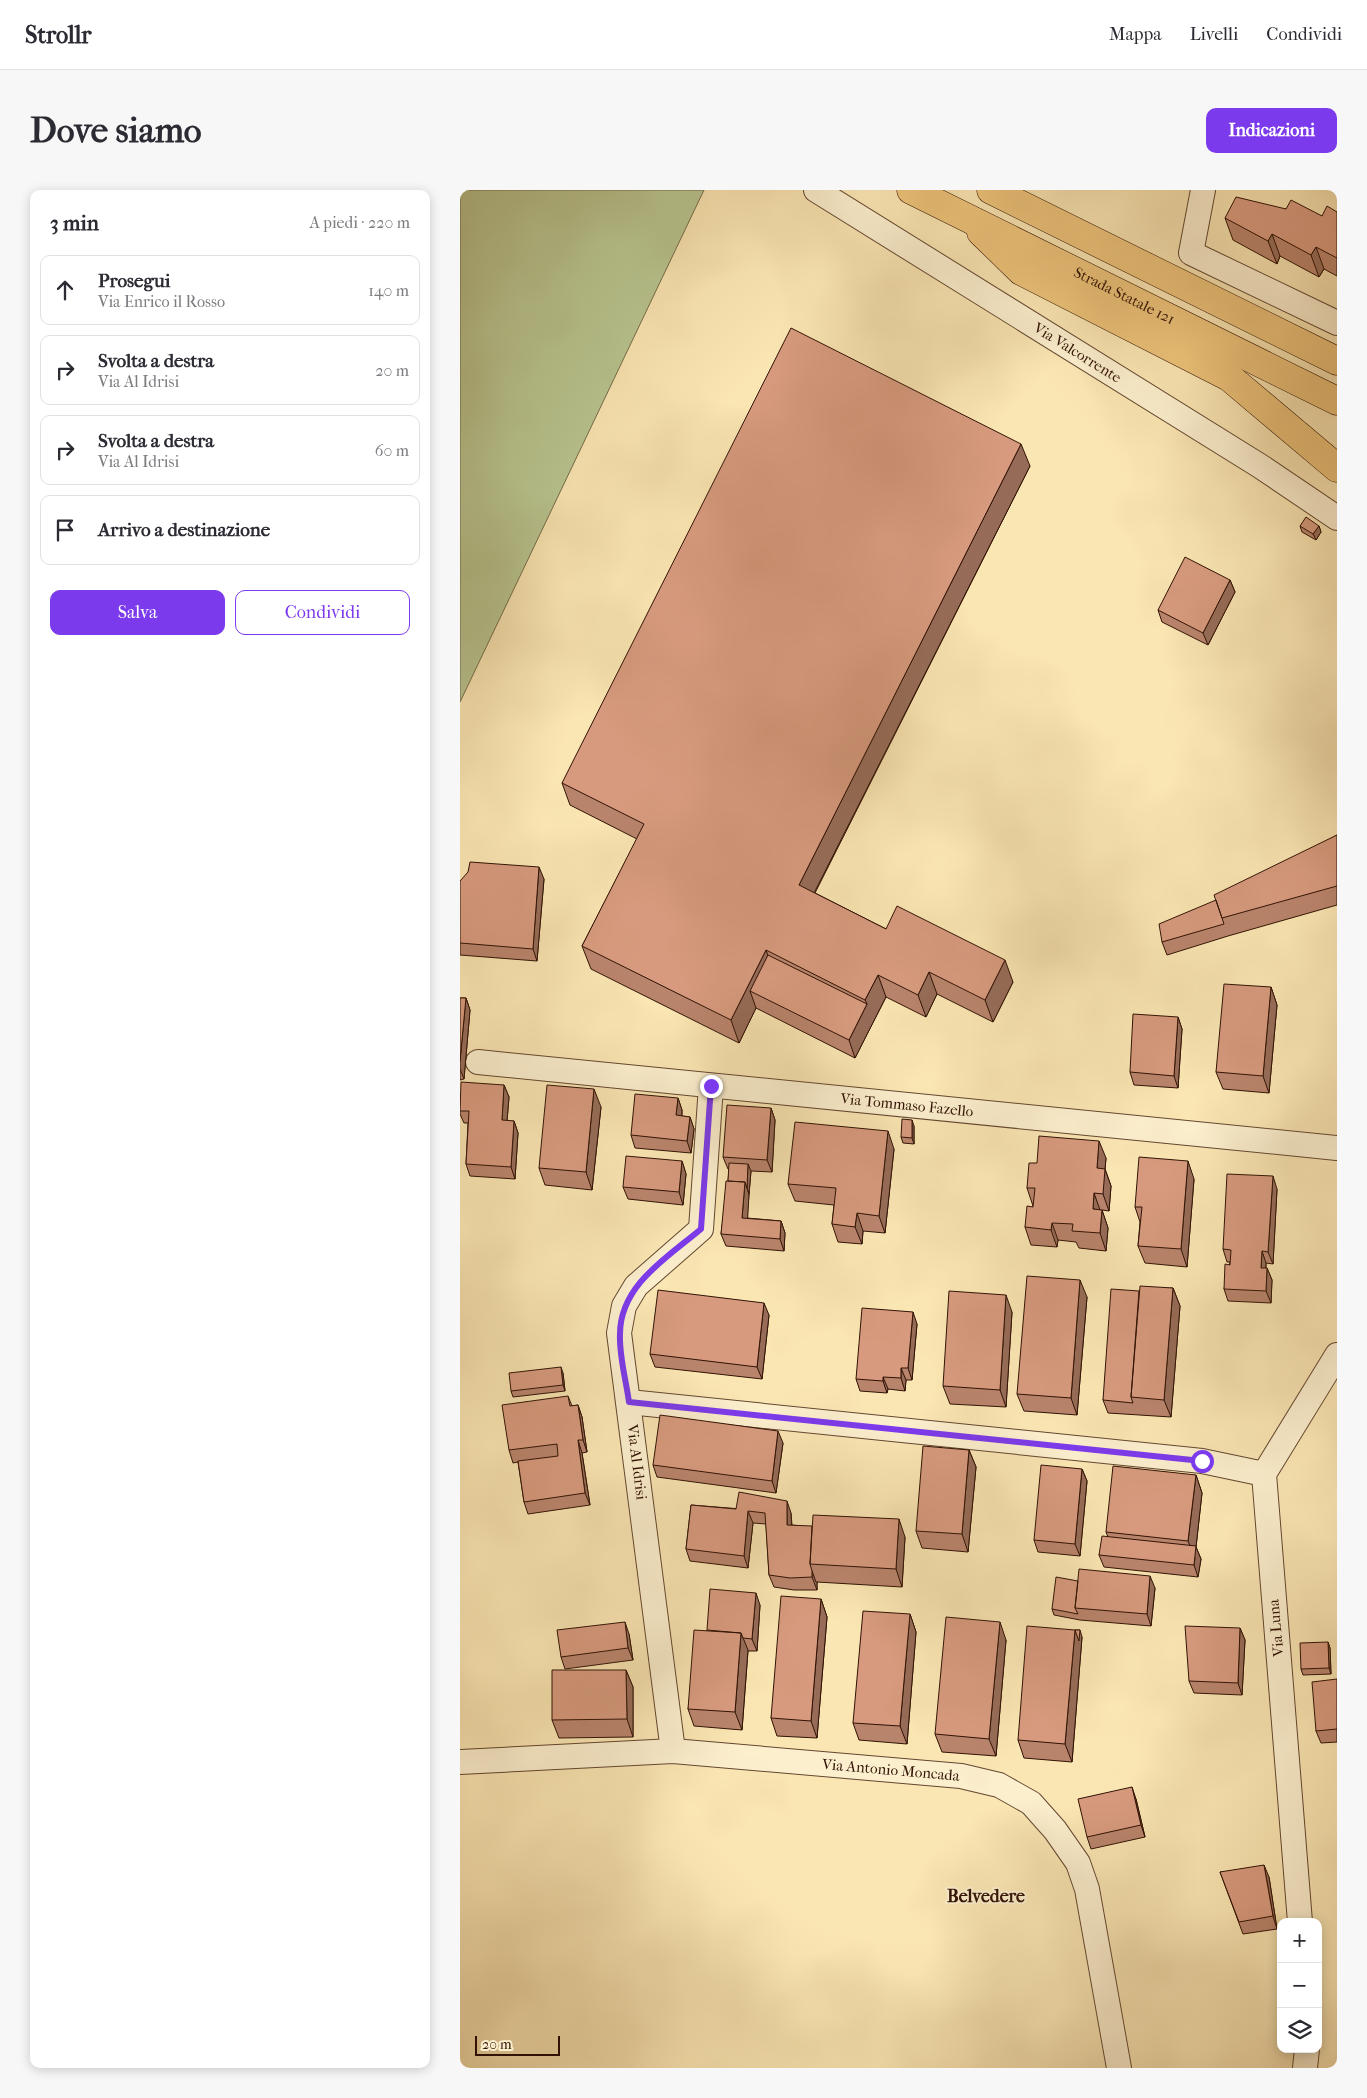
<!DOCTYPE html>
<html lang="it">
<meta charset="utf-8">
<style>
body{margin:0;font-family:"IM FELL French Canon",serif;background:#f7f7f7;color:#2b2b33}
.controls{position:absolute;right:15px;bottom:15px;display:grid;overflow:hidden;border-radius:10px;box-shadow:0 2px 12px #0003}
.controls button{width:45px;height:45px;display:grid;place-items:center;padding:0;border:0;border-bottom:1px solid #e1e1e2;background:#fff;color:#2b2b33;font:25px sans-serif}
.scale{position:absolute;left:15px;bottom:12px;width:85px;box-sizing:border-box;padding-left:5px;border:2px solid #311204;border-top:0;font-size:14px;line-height:18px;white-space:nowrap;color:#311204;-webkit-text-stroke:4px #fcefce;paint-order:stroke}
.stop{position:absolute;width:15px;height:15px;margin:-11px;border:4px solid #7c3aed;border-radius:50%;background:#fff}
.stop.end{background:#7c3aed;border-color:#fff;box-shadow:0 1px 5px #0008}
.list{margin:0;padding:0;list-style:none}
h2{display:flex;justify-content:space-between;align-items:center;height:65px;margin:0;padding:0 20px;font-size:21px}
h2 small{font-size:16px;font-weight:400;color:#7c7c81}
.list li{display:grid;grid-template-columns:32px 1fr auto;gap:15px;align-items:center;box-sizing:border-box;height:70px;margin:0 10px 10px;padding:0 10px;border:1px solid #e1e1e2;border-radius:10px}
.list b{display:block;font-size:19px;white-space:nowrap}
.list p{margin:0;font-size:16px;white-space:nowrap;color:#7c7c81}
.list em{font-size:16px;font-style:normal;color:#7c7c81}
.actions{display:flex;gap:10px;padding:15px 20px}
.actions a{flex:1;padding:11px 0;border:1px solid #7c3aed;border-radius:10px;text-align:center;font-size:18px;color:#7c3aed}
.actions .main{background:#7c3aed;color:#fff}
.icon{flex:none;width:28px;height:28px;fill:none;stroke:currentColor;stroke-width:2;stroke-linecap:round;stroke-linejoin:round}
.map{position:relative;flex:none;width:877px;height:1878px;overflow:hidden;border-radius:10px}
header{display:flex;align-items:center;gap:30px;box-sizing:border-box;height:70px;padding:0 25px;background:#fff;border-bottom:1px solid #e1e1e2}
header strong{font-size:24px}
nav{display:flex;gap:28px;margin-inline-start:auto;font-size:18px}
.intro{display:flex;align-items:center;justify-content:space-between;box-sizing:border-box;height:120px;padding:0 30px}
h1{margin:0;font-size:35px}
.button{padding:12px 22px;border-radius:10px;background:#7c3aed;color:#fff;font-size:18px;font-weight:700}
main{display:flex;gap:30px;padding:0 30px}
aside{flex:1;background:#fff;border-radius:10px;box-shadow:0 2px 12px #0003}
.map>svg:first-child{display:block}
.green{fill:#b9c691;stroke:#756c4a}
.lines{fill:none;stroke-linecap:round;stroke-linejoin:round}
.minor-casing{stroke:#634730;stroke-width:26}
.primary-casing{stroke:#311204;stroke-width:29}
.minor{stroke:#fcefce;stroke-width:24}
.primary{stroke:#edc37a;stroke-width:28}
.wall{fill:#b9846c;stroke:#311204}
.shaded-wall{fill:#966c58;stroke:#311204}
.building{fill:#d79a7e;stroke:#311204}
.route{stroke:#7c3aed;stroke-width:6}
.labels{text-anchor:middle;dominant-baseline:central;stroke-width:4;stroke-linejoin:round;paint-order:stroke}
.street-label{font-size:15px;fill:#311204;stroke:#fcefce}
.quarter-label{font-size:18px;font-weight:bold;fill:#311204;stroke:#fcefce}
</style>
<header>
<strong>Strollr</strong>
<nav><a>Mappa</a><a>Livelli</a><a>Condividi</a></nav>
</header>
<div class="intro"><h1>Dove siamo</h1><a class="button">Indicazioni</a></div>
<main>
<aside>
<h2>3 min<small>A piedi · 220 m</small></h2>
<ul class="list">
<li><svg class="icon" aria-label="ahead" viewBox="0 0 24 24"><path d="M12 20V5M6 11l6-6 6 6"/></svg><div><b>Prosegui</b><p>Via Enrico il Rosso</p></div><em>140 m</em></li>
<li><svg class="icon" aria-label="right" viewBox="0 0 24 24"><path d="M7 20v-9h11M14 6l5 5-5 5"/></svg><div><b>Svolta a destra</b><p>Via Al Idrisi</p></div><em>20 m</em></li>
<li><svg class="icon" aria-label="right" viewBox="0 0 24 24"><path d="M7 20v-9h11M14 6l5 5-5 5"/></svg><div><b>Svolta a destra</b><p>Via Al Idrisi</p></div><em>60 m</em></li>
<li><svg class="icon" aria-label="arrive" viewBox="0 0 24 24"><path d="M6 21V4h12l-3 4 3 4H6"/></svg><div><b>Arrivo a destinazione</b></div></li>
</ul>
<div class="actions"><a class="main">Salva</a><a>Condividi</a></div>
</aside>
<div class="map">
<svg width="877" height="1878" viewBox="0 0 877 1878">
<rect width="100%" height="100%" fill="#fae6b3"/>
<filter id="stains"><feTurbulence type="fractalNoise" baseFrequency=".004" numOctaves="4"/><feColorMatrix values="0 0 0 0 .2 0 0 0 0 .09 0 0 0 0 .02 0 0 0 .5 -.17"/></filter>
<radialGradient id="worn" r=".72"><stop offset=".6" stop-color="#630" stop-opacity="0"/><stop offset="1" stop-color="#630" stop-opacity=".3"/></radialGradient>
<path class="green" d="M0,0H244L0,512Z"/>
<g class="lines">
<g class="minor-casing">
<g id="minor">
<path id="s1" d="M356,0L800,276L877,328"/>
<path d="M743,0L731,63L877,133"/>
<path id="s2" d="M18,872L877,958"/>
<path d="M169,1212L742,1271L804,1284"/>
<path d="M213,1561L159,1143L164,1116L176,1096L241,1039L251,896"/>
<path id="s3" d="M0,1572L213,1561L501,1586L539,1595L571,1613L595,1640L618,1673L627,1699L659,1878"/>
<path d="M840,1732L804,1284L877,1165"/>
<path d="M845,1878L847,1859"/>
</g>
</g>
<g class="primary-casing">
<g id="primary">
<path id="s4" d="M451,0L877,211"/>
<path d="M531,0L877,171"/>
<path d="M521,42L561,81L769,187L877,278"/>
</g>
</g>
<use href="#minor" class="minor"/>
<use href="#primary" class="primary"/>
</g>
<path class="wall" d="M826,19L862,26L877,22V86L864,79L859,87L820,66L817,74L773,50L765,28Z
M570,276L355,703L426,739L553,792L533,832L477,804L466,827L426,807L395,868L296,818L279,853L131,779L122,756L177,649L110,615L102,593Z
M840,336H859L861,342L856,350L842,342Z
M770,390L775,402L748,455L702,432L698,420Z
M877,645V715L768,746L707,765L702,752L756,710Z
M84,689L77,771L0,765V691Z
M811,797L817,815L809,903L763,899L756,882Z
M0,808H6L10,820L4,889L0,890Z
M718,827L722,839L718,898L674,895L670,882Z
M44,895L49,907L47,931H54L58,943L55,989L10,986L6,974L8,933H4L0,924V907Z
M218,908L222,920V926L230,927L234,939L231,963L175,958L171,945Z
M141,917L132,1000L85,995L79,978Z
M311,918L315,930L312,982L291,981L287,1028L321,1031L325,1043L324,1061L266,1056L261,1044L268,991L269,979H268L263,967Z
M454,936V954L443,953L441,947Z
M434,959L425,1043L403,1041L402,1054L378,1052L372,1034L374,1015L335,1011L328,994Z
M646,968L645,979L651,996L649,1021L642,1020L648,1038L646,1061L619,1058L616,1052L598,1050L597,1057L571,1055L565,1037L573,1016L567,998L577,973Z
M222,971L226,984L223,1015L168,1009L163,997Z
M734,989L727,1077L685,1073L678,1056L680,1032L675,1017Z
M817,999L813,1074L806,1073V1078H807L812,1090L811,1113L768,1111L764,1099L770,1072H767L763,1059Z
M713,1098L720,1116L711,1227L648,1223L643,1210L679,1101Z
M627,1107L617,1225L564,1221L557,1204Z
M552,1122L546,1217L490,1214L483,1196Z
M309,1125L302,1189L195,1177L190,1164Z
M457,1134L452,1190H446L445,1201L428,1199L427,1203L400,1201L396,1189Z
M103,1183L105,1201L53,1207L51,1201Z
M108,1206L112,1216L118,1215L122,1227L127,1262L122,1263L130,1315L68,1324L64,1312L58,1272L53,1273L49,1260Z
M323,1253L316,1303L197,1287L193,1275Z
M509,1260L516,1277L508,1362L462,1358L456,1341Z
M622,1279L627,1291L620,1366L578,1362L574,1350Z
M736,1285L742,1303L736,1357L741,1369L738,1387L644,1377L639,1365L648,1347L646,1342Z
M231,1315L331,1323L332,1335L445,1347L442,1397L357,1392V1400H334L314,1397L309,1385L306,1334L293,1333L288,1378L230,1371L226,1359Z
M618,1391L695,1398L691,1436L620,1430L594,1425L592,1419Z
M361,1409L367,1427L357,1548L317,1546L311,1528Z
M300,1415L297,1461H288L282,1540L234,1536L228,1519L247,1440Z
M450,1424L456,1442L447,1554L399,1550L393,1533Z
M780,1438L785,1450L782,1505L734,1503L729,1491Z
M169,1444L173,1470L105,1479L101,1467Z
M622,1447L612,1572L564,1568L558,1550Z
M546,1450L536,1566L482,1562L475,1544Z
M868,1452L870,1458L871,1484L843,1485L841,1479Z
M166,1480L173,1497V1547L99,1548L92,1530Z
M877,1489V1552L861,1553L856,1541Z
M676,1609L685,1647L631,1659L627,1647Z
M760,1682L809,1687L817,1739L783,1744Z"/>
<path class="shaded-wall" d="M812,44L820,66L817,74L808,51Z
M856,57L864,79L859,87L851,65Z
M561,254L570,276L347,717L339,695Z
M859,336L861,342L856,350L853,344Z
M770,390L775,402L748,455L743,443Z
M79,677L84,689L77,771L73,759Z
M306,760L314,782L290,801L296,818L279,853L271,830Z
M545,770L553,792L533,832L525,810Z
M469,782L477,804L466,827L458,805Z
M418,785L426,807L395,868L389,850L407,814L405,810Z
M811,797L817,815L809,903L803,886Z
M6,808L10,820L4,889L0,879V871Z
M718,827L722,839L718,898L714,886Z
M44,895L49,907L46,943L42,930Z
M134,899L141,917L132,1000L126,982Z
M218,908L222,920L221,937L216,925Z
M311,918L315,930L312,982L307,970Z
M230,927L234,939L231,963L227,951Z
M452,930L454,936V954L452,948Z
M54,931L58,943L55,989L51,977Z
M428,941L434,959L425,1043L419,1026Z
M639,951L646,968L645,979L651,996L649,1021L643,1004L637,978Z
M222,971L226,984L223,1015L219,1002Z
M728,971L734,989L727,1077L721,1059Z
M288,974L291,981L289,1004L287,998Z
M813,986L817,999L813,1074L808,1062Z
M285,992L289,1004L287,1040L282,1028Z
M634,1003L640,1020L633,1019Z
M642,1020L648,1038L646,1061L640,1043Z
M397,1023L403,1041L402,1054L395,1037Z
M321,1031L325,1043L324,1061L320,1049Z
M592,1033L598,1050L597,1057L591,1040Z
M802,1061L806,1073L805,1090L801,1078Z
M807,1078L812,1090L811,1113L806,1101Z
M620,1090L627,1107L617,1225L611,1208Z
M713,1098L720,1116L711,1227L704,1210Z
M546,1105L552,1122L546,1217L540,1200Z
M304,1113L309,1125L302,1189L297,1177Z
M453,1122L457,1134L452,1190L448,1178Z
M101,1177L103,1183L105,1201L103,1195Z
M441,1178L446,1190L445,1201L441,1188Z
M423,1187L428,1199L427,1203L423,1191Z
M118,1215L122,1227L127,1262L123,1250Z
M318,1241L323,1253L316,1303L312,1291Z
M118,1250L122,1263L130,1315L125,1303Z
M509,1260L516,1277L508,1362L502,1344Z
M622,1279L627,1291L620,1366L615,1354Z
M736,1285L742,1303L736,1357L741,1369L738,1387L734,1375L735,1368L728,1351Z
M327,1311L331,1323L332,1347L327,1335Z
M288,1321L293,1333L288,1378L284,1366Z
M439,1329L445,1347L442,1397L436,1379Z
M352,1381L356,1392H357V1400L352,1387Z
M690,1386L695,1398L691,1436L687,1424Z
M296,1403L300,1415L297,1461L292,1449Z
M361,1409L367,1427L357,1548L351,1531Z
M450,1424L456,1442L447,1554L440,1536Z
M165,1432L169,1444L173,1470L168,1458Z
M540,1432L546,1450L536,1566L529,1549Z
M780,1438L785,1450L782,1505L778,1493Z
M615,1440H620L622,1447L612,1572L605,1554Z
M281,1443L288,1460L282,1540L275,1522Z
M868,1452L870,1458L871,1484L869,1478Z
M166,1480L173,1497V1547L167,1529Z
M672,1597L676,1609L685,1647L681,1635Z
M804,1675L809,1687L817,1739L813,1726Z"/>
<path class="building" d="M776,7L826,19L831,10L862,26L867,16L877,22V68L856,57L851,65L812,44L808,51L765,28Z
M331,138L561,254L339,695L426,739L437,716L545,770L525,810L469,782L458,805L418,785L405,810L306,760L271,830L122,756L184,634L102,593Z
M846,327L859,336L853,344L840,336Z
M725,367L770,390L743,443L698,420Z
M877,645V696L762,728L754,705Z
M10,672L79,677L73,759L0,753V691L8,682Z
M756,710L764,734L702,752L699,734Z
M308,765L407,814L389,850L290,801Z
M764,794L811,797L803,886L756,882Z
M0,808H6L0,871Z
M673,824L718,827L714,886L670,882Z
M1,892L44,895L42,930L54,931L51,977L6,974L9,921H0Z
M87,895L134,899L126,982L79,978Z
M175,904L218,908L216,925L230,927L227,951L171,945Z
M267,915L311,918L307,970L263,967Z
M442,929L452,930V948L441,947Z
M335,932L428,941L419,1026L397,1023L395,1037L372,1034L376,998L328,994Z
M579,946L639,951L637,978L645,979L643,1004L634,1003L633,1019L642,1020L640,1043L612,1041L613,1034L592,1033L591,1040L565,1037L567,1016L573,1017L575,998H567L569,973H577Z
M166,966L222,971L219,1002L163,997Z
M679,967L728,971L721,1059L678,1056L682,1017H675Z
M269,973L288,974L287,998L285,992L268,991Z
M767,984L813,986L808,1062L802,1061L801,1078H807L806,1101L764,1099L765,1074L770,1075L771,1060L763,1059Z
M266,991L285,992L282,1028L321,1031L320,1049L261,1044Z
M567,1086L620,1090L611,1208L557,1204Z
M680,1096L713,1098L704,1210L671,1207Z
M651,1099L679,1101L671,1207L673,1213L643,1210Z
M198,1100L304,1113L297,1177L190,1164Z
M489,1101L546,1105L540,1200L483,1196Z
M402,1118L453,1122L448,1178H441V1188L423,1187V1191L396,1189Z
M101,1177L103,1195L51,1201L49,1183Z
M108,1206L110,1216L118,1215L123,1250H118L125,1303L64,1312L58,1271L98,1266L97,1254L49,1260L42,1215Z
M200,1225L318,1241L312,1291L193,1275Z
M463,1256L509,1260L502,1344L456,1341Z
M581,1275L622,1279L615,1354L574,1350Z
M653,1276L736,1285L728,1351L646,1342Z
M279,1302L327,1311V1335L352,1336L350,1374L352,1381V1387L330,1388L309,1385L305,1323L288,1321L284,1366L226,1359L231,1315L276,1319Z
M353,1325L439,1329L436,1379L350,1374Z
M642,1346L736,1356L734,1375L639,1365Z
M619,1379L690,1386L687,1424L615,1418Z
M596,1387L618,1391L615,1418L618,1424L592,1419Z
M250,1399L296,1403L292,1449L283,1448L281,1443L247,1440Z
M321,1406L361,1409L351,1531L311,1528Z
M403,1421L450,1424L440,1536L393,1533Z
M486,1427L540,1432L529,1549L475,1544Z
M165,1432L168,1458L101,1467L97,1440Z
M567,1436L615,1440L605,1554L558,1550Z
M725,1436L780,1438L778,1493L729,1491Z
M234,1440L281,1443L275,1522L228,1519Z
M615,1440H620L619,1451Z
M868,1452L869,1478L841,1479L840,1453Z
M92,1480H166L167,1529L92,1530Z
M877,1489V1539L856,1541L852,1492Z
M672,1597L681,1635L627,1647L618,1609Z
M804,1675L813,1726L779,1732L760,1682Z"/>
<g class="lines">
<path class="route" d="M251,896L241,1039C208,1067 160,1095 160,1144C159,1166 166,1190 169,1212L742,1271"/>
</g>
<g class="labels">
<g class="street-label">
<text stroke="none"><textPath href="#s4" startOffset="238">Strada Statale 121</textPath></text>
<text stroke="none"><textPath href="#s1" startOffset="308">Via Valcorrente</textPath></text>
<text stroke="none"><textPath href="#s2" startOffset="431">Via Tommaso Fazello</textPath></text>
<text transform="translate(177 1272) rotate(83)">Via Al Idrisi</text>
<text transform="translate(816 1438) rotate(-95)">Via Luna</text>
<text stroke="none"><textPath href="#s3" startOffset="432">Via Antonio Moncada</textPath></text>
</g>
<g class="quarter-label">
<text x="526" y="1706">Belvedere</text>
</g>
</g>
<rect width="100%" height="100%" filter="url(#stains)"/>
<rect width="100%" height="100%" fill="url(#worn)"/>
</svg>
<div class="controls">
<button>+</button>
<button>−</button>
<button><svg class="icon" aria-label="layers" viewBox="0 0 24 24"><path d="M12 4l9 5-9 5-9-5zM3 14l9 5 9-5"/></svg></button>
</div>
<div class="scale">20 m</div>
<div class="stop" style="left:742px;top:1271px"></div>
<div class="stop end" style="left:251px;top:896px"></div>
</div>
</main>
